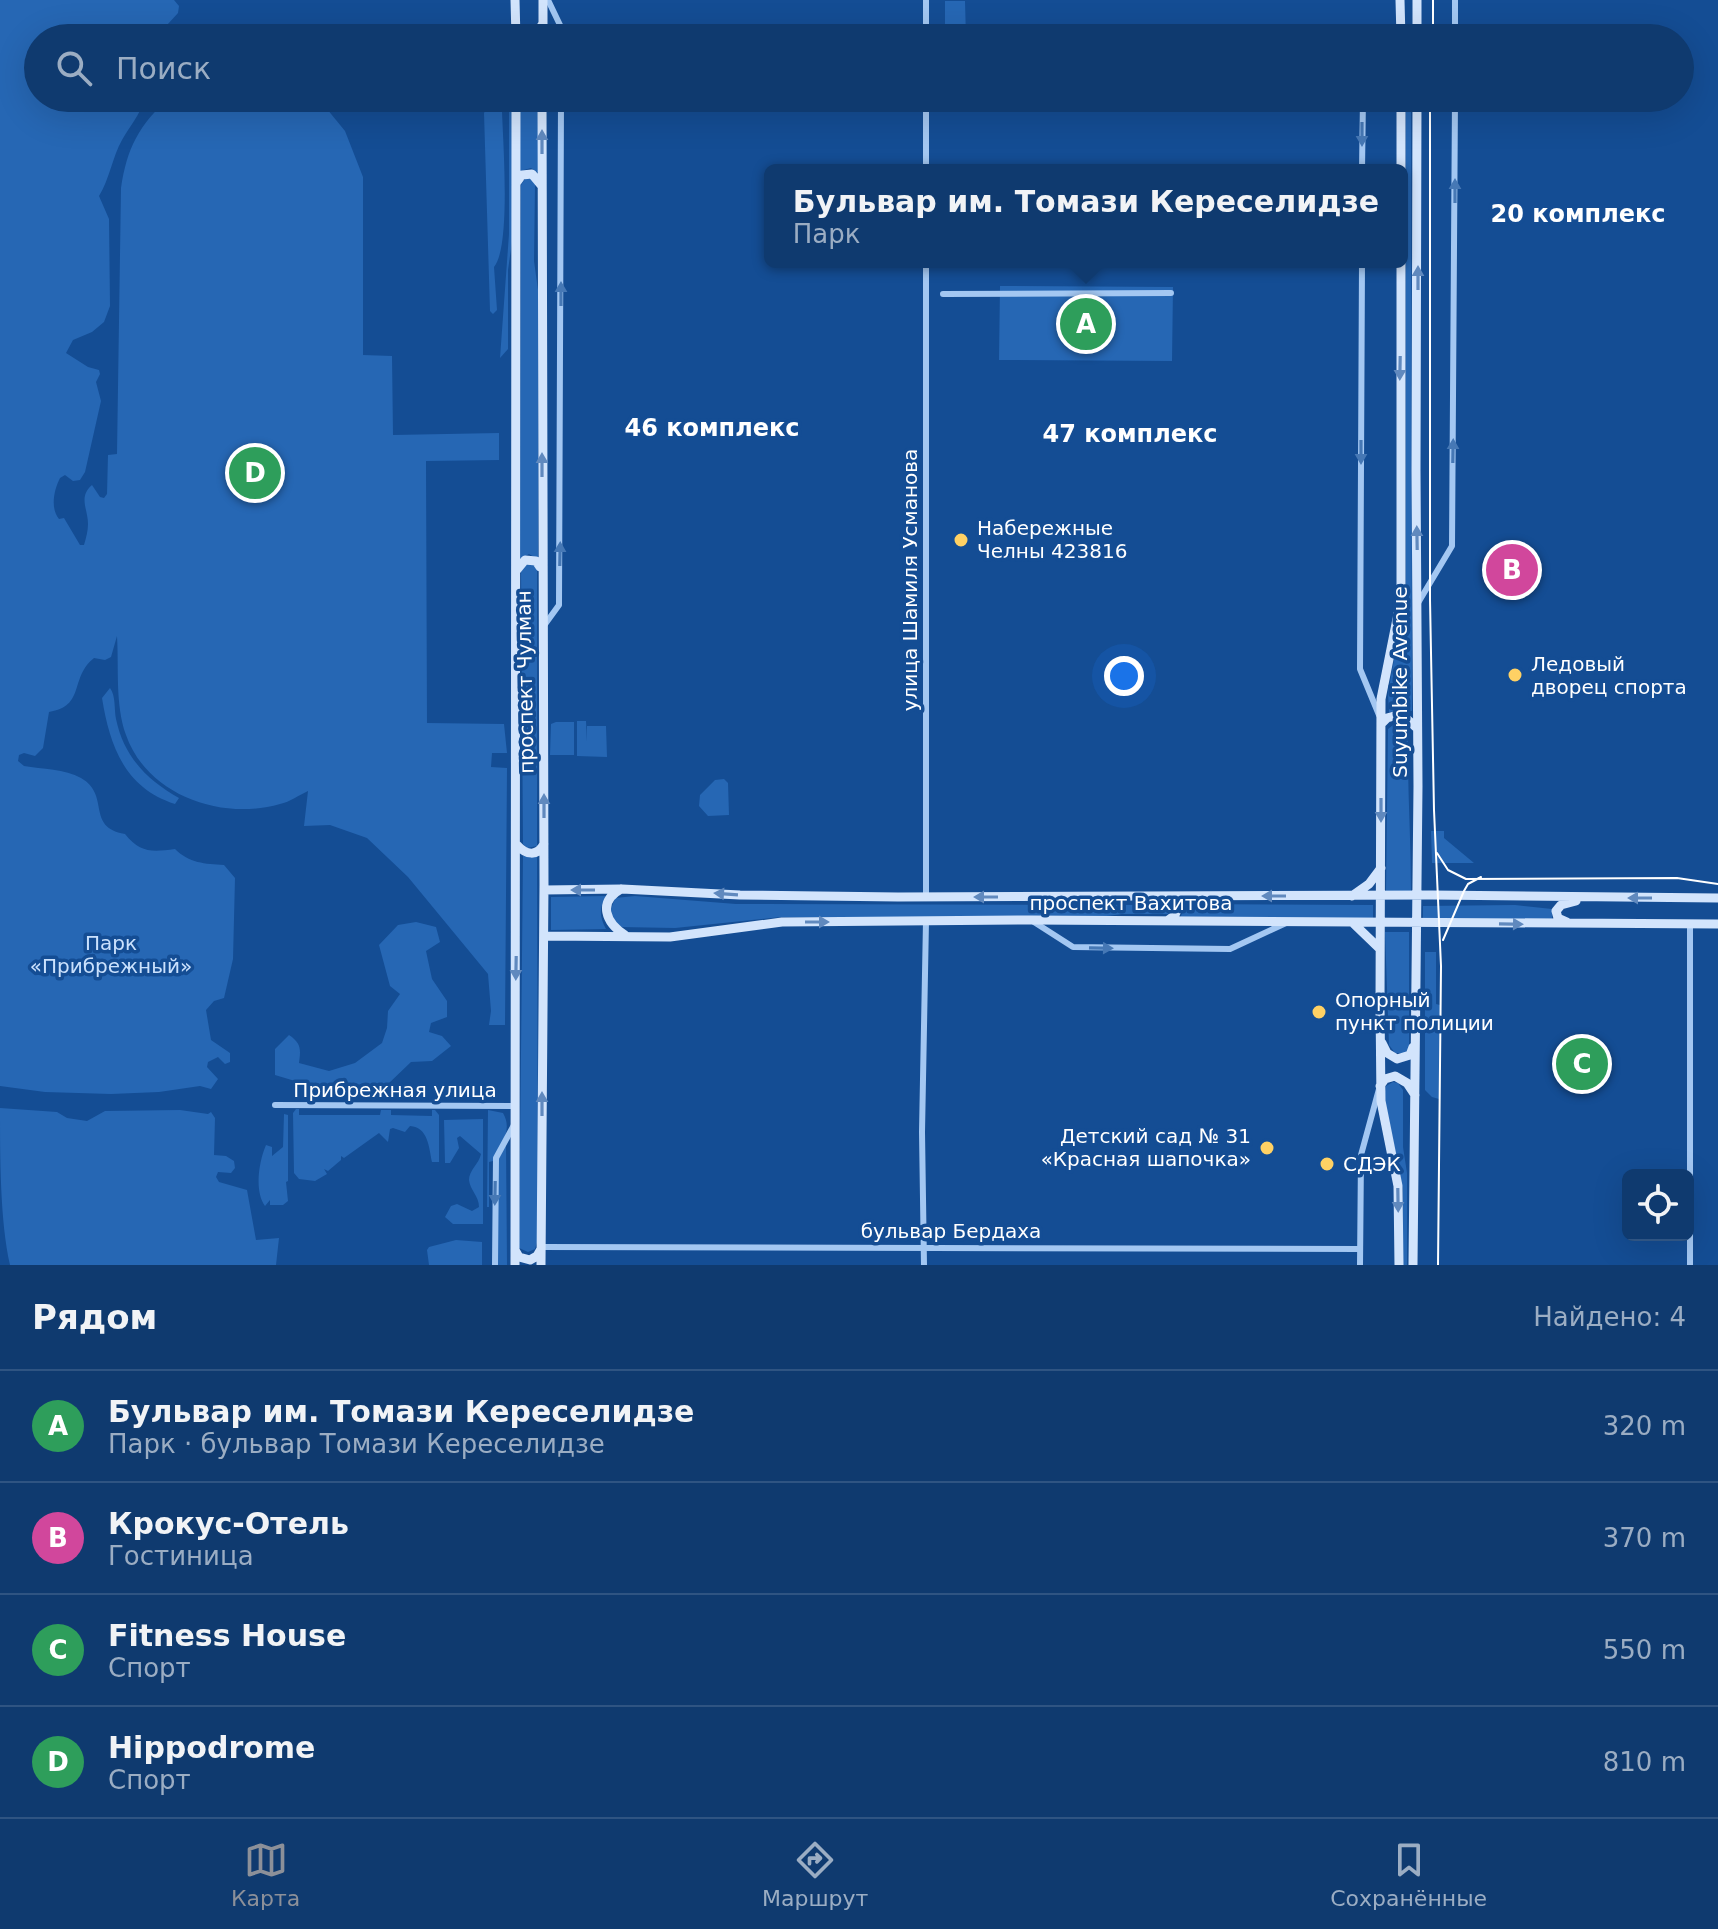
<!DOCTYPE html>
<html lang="ru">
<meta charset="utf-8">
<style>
body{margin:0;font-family:"DejaVu Sans",sans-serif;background:#184174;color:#f1f3f6}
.controls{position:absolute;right:24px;bottom:24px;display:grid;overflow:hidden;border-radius:12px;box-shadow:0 8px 32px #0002}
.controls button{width:72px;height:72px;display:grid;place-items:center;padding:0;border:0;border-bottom:2px solid #2f5482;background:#0f3a6f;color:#f1f3f6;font:40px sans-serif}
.you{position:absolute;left:1124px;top:676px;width:28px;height:28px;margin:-20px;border:6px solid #fff;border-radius:50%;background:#1a73e8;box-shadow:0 0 0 12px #1a73e833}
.badge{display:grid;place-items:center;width:52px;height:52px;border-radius:50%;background:#8c9099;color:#fff;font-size:26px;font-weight:700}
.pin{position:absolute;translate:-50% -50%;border:4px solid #fff;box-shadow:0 2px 8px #0006}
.popup{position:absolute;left:764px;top:164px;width:644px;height:104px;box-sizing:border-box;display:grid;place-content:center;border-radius:12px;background:#0f3a6f;filter:drop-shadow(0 2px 6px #0005);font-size:26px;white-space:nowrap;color:#9badc3}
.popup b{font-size:30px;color:#f1f3f6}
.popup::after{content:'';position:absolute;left:50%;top:100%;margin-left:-16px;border:16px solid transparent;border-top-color:#0f3a6f}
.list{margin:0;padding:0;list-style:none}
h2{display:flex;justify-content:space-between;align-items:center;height:104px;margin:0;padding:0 32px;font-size:34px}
h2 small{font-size:26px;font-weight:400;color:#9badc3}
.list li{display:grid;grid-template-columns:52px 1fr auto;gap:24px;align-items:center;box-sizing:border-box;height:112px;padding:0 32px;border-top:2px solid #2f5482}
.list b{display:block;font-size:30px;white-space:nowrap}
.list p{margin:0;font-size:26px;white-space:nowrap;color:#9badc3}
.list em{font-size:26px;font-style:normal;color:#9badc3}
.icon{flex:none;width:44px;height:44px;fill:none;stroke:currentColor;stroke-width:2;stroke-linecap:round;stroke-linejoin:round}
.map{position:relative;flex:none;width:1718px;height:1265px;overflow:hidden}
.search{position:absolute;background:#0f3a6f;box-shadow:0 8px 32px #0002;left:24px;right:24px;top:24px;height:88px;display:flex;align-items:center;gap:20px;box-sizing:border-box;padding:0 28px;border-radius:44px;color:#9badc3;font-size:30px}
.sheet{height:552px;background:#0f3a6f}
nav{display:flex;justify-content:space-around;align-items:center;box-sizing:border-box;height:112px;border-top:2px solid #2f5482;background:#0f3a6f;font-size:22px;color:#9badc3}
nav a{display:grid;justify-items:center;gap:4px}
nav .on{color:#8c9099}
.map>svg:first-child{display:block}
.green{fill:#2667b4}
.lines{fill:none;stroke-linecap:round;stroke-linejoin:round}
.street{stroke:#a3c7f2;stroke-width:6}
.secondary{stroke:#d2e4fc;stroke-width:9}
.tram{stroke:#fff;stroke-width:2}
.oneway{fill:#4678b5}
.oneway2{fill:#6089be}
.poi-dot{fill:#ffd164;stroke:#144d94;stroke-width:3}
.labels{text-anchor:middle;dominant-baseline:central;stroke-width:7;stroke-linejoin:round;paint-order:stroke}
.poi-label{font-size:20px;fill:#fff;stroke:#144d94;text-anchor:start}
.street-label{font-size:20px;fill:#fff;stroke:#144d94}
.park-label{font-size:20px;fill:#cae1fd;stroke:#144d94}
.quarter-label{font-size:24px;font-weight:bold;fill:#fff;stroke:#144d94}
</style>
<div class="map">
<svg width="1718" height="1265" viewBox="0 0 1718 1265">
<rect width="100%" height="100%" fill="#144d94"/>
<path class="green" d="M0,0H174L179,6L178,13L167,25L149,38H38V98L144,99C140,116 130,125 122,140C112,158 110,178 99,196L109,219L110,306L104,322L92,332L73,340L66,353L88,367L99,370L100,374L96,382L101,401L85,472L80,480L73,481L65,475L60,478C54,490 50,508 59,519L64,518L80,545H84C86,538 88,531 88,524C88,509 78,497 92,485L100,497L104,498L107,494L108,455L117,454L121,188C127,148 139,125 169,98H313L327,109L345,131L363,177V355L392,356L393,435L499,433V460L426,461L427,723L504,724L507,753H492L491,767L507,768L505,1025H489L491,1011L488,974L408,877L367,838L330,825L304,826L308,791C299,795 290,802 280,804C221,821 147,795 126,735C115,704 119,669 117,636L111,657L105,660L94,658C69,678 86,706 49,712L43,748L35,756L24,753L19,755L18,761L24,766C42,769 65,769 81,778C111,795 85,827 125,834C140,853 152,852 175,849C189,863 205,864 224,865L235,878L233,959L224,998L214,1001L206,1010L211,1040L230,1053V1062L225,1064L218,1057L208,1062L207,1067L218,1079L211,1089V1112L215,1118L214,1155L226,1156L234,1161L235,1168L231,1173L218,1172L216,1177L219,1182L247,1190L256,1240L279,1238L276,1265H10C0,1221 0,1156 0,1108L57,1112L67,1118L87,1121L105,1111L180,1110L208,1114L211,1112V1089L200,1086L159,1092L111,1094L45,1092L0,1086Z
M945,1H965L966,38H945Z
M493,98H500L502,111C503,142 511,247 494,267L497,310L493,314L490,311L484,113Z
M509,98H512L513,235L508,270V349L500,358L509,234Z
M520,98H539L540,174L531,168L520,171Z
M1406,98H1411L1412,711L1389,712L1388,693L1406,594Z
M531,178L535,184L534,261L538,290V559L529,554L520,559L521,185L525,179Z
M1000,286L1173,287L1172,361L999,360Z
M528,562L537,567V846L527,848L523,844L521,568Z
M110,688C116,696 114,709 116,719C124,757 147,780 179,798L175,804C125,788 110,747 102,698Z
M577,721H586L587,742V726H606L607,757L577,756Z
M556,722H574V755H550L551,724Z
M1397,722L1408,730C1407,784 1411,837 1411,891H1386L1388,729Z
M724,779L728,783L729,815L708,816L699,806L700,795L715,780Z
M1431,831H1444V838L1474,863H1432Z
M523,856H537L538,1239L535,1249L528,1252L519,1248Z
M607,896C598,907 600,918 606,929L551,930V897Z
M635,896L736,904L1169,905L1172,909L1168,914H1122L1094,918L781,917L675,928L620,927L613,920L611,909L615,898Z
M1179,904L1373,905V919L1180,918L1183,911Z
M1515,905L1552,909V919H1423V906Z
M416,922L436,927L440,942L426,951L432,979L447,1001V1017L431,1023L429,1032L442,1036L451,1046L432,1061L411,1062L387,1085L305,1084L275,1075V1049L289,1035C301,1043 301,1049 299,1063L329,1071L355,1063L382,1043L387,1028L388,1011L400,994L390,986L379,945L398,925Z
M1385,932H1409V1050L1405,1053H1395L1389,1045Z
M1425,952H1436V1004L1440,1005L1439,1099L1432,1097L1425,1090Z
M1393,1082L1398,1083L1403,1090V1147L1407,1173V1265H1403V1189L1384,1096L1386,1086Z
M296,1109H299V1115H380L381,1110H391V1115L432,1116V1110H435L439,1115V1162H432C429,1147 428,1127 410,1126L405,1132L393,1128L390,1129L388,1142L379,1133L344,1158L341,1156V1160L328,1171L324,1169L327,1174L315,1181L299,1179L294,1173L293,1113Z
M488,1110L503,1113C513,1130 501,1145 493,1161L489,1162V1207H487Z
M284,1114L288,1115V1181L286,1182L288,1201L283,1205H270V1200L265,1206C254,1191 259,1161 266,1145L272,1147V1156L283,1147Z
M483,1119V1224H453L445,1217L451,1206L457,1204L472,1211L479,1207C479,1196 470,1190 469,1180C469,1170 479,1164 481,1154L460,1136L457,1138L459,1148L450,1163H445L444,1120Z
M506,1144L507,1265H498V1160Z
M456,1240L482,1242V1265H429L427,1250L429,1247Z"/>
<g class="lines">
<path class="street" d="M548,0L560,25L561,38
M926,38V0
M1391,38L1399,26
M1455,38V0
M926,98V170
M1362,170L1363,98
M926,262V897
M1362,262L1360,669L1379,715
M943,294L1171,293
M1418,603L1452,546L1455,98
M543,627L559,605L561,98
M1034,922L1073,947L1230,949L1286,923
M1690,925V1265
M275,1105L514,1106
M541,1247L1360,1249
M495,1265L496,1158L514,1125
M924,1265L922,1132L926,921
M1360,1265L1361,1155L1379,1089"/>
<path class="secondary" d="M515,0L516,38
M1400,0L1401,38
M1417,0V38
M516,28L521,36L527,38L537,33L542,25
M543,38V0
M1401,170V98
M517,182L522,175L532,174L542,186
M516,571L525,560L536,561L540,567
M1381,724L1387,718L1401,714L1417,728
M517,845C526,855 537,857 544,844
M621,889C597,902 606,923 625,935
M544,890L622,889L740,895L898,897L1432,895L1718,898
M1166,896L1175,901L1178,908L1175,915L1167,921
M1352,896L1369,884L1381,868
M1352,922L1380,949
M1567,922L1558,918L1556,911L1561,905L1576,901
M544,936L670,937L782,922L1031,920L1718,924
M1382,1043L1387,1053L1397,1059L1410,1055L1413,1047
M1380,1086L1385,1079L1395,1076L1407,1083L1415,1095
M515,1250L519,1257L530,1260L537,1256L541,1249
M515,1265L516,98
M541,1265L544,884L542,98
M1399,1265L1398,1186L1381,1101L1380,1005L1381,699L1401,599V262
M1413,1265L1418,786L1416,471L1417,98"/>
<path class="tram" d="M1433,0V38
M1430,98V600L1434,810L1441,966L1438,1265
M1437,853L1448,870L1466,879L1677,878L1718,884
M1443,940L1464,891L1468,884L1481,877"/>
</g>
<defs><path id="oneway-solid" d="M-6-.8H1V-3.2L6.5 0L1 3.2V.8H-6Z" transform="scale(2)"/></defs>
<g class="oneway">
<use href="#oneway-solid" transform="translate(1362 134) rotate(90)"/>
<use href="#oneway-solid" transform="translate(1455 191) rotate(-90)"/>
<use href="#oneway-solid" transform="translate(561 294) rotate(-90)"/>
<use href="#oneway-solid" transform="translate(1453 451) rotate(-89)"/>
<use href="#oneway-solid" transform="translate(1361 452) rotate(90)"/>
<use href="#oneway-solid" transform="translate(560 554) rotate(-89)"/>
<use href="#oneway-solid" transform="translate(1101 948) rotate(1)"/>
<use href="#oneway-solid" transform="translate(495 1193) rotate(91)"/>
</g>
<g class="oneway2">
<use href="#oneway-solid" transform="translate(542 142) rotate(-90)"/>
<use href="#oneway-solid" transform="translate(1418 278) rotate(-90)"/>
<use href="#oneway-solid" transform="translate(1400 368) rotate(91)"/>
<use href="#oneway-solid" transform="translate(542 465) rotate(-90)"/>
<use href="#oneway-solid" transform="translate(1417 538) rotate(-91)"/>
<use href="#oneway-solid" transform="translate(544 806) rotate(-90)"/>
<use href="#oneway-solid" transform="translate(1381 810) rotate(90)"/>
<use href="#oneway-solid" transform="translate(583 890) rotate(180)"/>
<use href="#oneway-solid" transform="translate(726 894) rotate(-176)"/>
<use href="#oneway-solid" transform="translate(1274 896) rotate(180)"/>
<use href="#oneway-solid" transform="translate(986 897) rotate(180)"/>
<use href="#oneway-solid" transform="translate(1640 898) rotate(180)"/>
<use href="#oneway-solid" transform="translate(817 922)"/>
<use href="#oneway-solid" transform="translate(1511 924) rotate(1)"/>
<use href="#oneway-solid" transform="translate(516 968) rotate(91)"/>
<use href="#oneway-solid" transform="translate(542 1104) rotate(-90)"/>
<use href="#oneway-solid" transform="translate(1398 1200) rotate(89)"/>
</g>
<g class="poi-dot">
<circle cx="961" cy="540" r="8"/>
<circle cx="1515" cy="675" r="8"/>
<circle cx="1319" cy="1012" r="8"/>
<circle cx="1267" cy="1148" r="8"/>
<circle cx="1327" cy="1164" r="8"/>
</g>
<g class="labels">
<g class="poi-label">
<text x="977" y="528">Набережные<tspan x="977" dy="23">Челны 423816</tspan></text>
<text x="1531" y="664">Ледовый<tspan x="1531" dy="23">дворец спорта</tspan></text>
<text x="1335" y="1000">Опорный<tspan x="1335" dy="23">пункт полиции</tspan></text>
<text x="1251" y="1136" text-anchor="end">Детский сад № 31<tspan x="1251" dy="23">«Красная шапочка»</tspan></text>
<text x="1343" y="1164">СДЭК</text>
</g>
<g class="street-label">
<text transform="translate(910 580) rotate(-90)">улица Шамиля Усманова</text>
<text transform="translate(525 682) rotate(-91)">проспект Чулман</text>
<text transform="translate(1400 682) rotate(-90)">Suyumbike Avenue</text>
<text x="1131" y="903">проспект Вахитова</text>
<text x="395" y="1090">Прибрежная улица</text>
<text x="951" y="1231">бульвар Бердаха</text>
</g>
<g class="park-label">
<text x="111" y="943">Парк<tspan x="111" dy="23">«Прибрежный»</tspan></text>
</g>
<g class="quarter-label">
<text x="1578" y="214">20 комплекс</text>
<text x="712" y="428">46 комплекс</text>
<text x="1130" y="434">47 комплекс</text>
</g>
</g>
</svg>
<div class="controls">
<button><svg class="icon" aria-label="locate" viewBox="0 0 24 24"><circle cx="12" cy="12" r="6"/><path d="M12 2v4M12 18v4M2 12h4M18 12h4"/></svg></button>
</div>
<div class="you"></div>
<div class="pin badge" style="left:1086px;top:324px;background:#2e9e5b">A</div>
<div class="popup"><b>Бульвар им. Томази Кереселидзе</b>Парк</div>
<div class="pin badge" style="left:1512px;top:570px;background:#d1479c">B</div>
<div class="pin badge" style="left:1582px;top:1064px;background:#2e9e5b">C</div>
<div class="pin badge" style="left:255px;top:473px;background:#2e9e5b">D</div>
<div class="search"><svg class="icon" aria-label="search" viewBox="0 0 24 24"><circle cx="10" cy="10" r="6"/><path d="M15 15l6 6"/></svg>Поиск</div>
</div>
<section class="sheet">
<h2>Рядом<small>Найдено: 4</small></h2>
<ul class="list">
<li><span class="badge" style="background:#2e9e5b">A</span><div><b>Бульвар им. Томази Кереселидзе</b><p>Парк · бульвар Томази Кереселидзе</p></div><em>320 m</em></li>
<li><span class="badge" style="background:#d1479c">B</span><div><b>Крокус-Отель</b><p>Гостиница</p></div><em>370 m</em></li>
<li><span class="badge" style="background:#2e9e5b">C</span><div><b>Fitness House</b><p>Спорт</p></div><em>550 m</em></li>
<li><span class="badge" style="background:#2e9e5b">D</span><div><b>Hippodrome</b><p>Спорт</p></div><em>810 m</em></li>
</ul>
</section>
<nav>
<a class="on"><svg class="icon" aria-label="map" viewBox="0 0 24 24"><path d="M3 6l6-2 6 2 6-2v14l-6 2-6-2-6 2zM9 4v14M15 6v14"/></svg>Карта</a>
<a><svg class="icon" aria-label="directions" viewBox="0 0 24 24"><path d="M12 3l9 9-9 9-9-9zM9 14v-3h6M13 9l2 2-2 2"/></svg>Маршрут</a>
<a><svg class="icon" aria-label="saved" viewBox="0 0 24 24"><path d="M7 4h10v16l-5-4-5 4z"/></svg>Сохранённые</a>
</nav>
